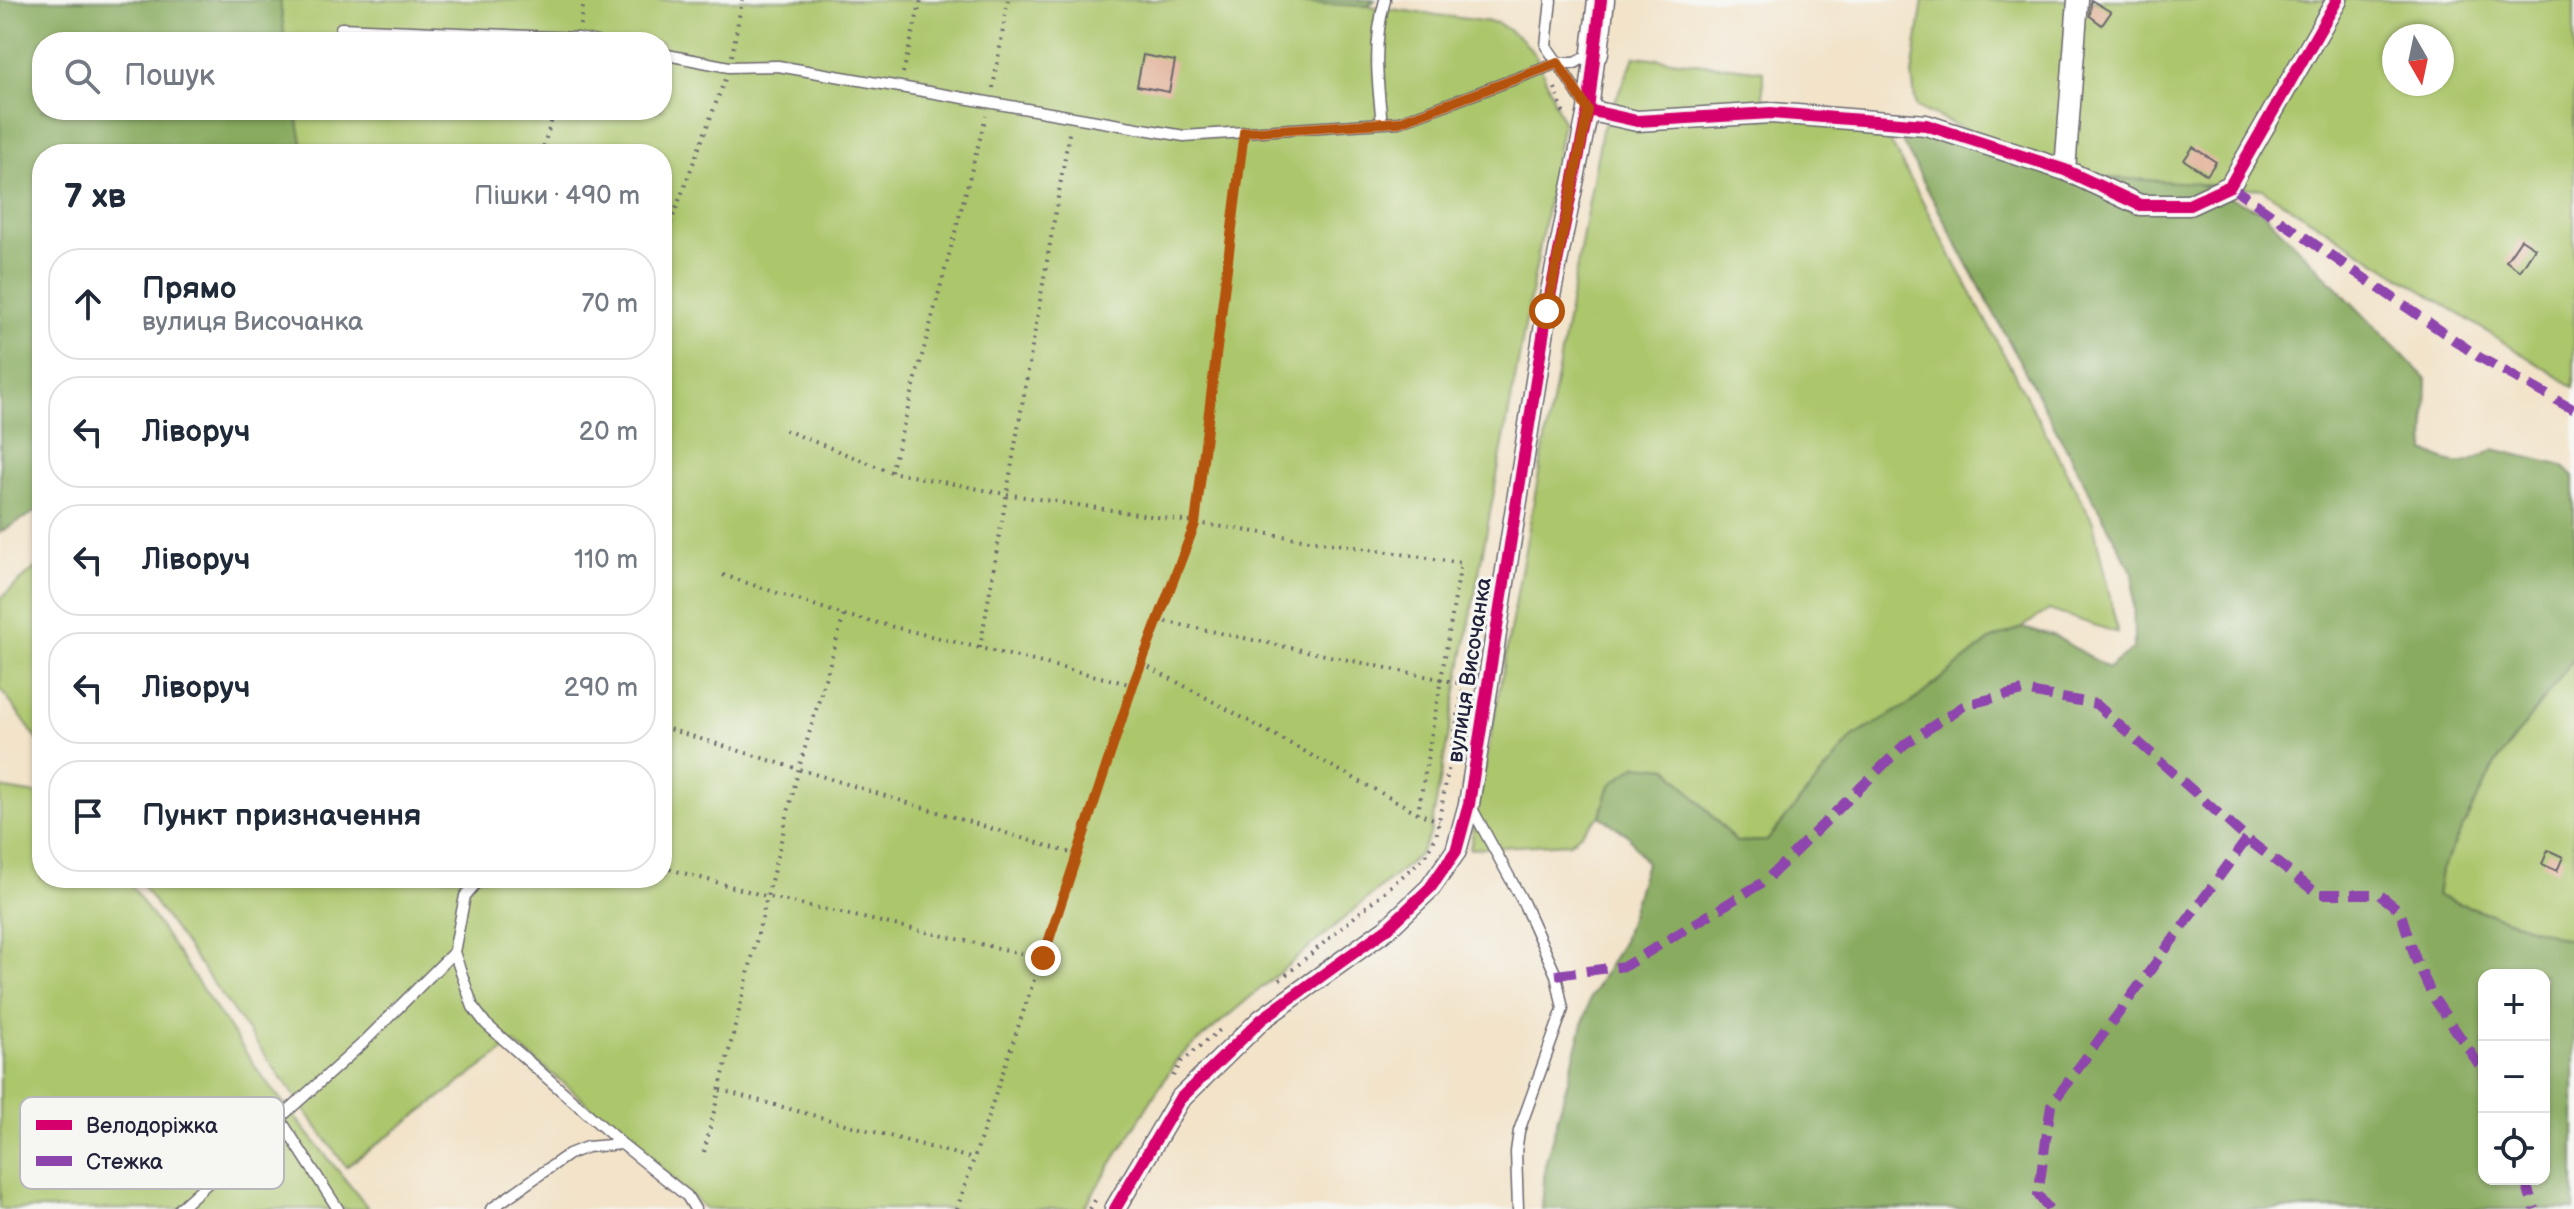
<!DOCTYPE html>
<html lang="uk">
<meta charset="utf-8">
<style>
body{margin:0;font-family:"Balsamiq Sans",sans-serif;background:#f2f2f3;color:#1f2937}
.controls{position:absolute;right:24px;bottom:24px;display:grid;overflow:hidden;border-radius:16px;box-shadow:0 2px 6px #0004}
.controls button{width:72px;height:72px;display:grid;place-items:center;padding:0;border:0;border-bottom:2px solid #e0e1e3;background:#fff;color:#1f2937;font:40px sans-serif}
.compass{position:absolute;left:2382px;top:24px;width:72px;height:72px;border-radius:50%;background:#fff;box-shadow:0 2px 6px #0004;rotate:171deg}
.stop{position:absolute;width:24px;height:24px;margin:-18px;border:6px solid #b45309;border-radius:50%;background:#fff}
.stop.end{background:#b45309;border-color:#fff;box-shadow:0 2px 8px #0008}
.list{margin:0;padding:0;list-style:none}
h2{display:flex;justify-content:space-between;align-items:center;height:104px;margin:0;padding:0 32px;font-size:34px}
h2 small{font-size:26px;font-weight:400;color:#747a83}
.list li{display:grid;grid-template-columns:52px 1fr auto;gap:24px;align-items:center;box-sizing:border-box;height:112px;margin:0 16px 16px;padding:0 16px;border:2px solid #e0e1e3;border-radius:32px}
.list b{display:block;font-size:30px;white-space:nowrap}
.list p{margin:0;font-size:26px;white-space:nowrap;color:#747a83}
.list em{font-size:26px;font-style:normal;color:#747a83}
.icon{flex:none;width:44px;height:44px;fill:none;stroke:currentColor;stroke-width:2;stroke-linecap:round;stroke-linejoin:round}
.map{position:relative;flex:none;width:2574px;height:1209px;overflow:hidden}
.search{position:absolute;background:#fff;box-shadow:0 2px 6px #0004;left:32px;top:32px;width:640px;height:88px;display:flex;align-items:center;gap:20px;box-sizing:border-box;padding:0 28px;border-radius:32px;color:#747a83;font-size:30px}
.panel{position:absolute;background:#fff;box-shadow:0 2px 6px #0004;left:32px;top:144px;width:640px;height:744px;border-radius:32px}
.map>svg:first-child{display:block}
.green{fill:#acc66c;stroke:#677454;stroke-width:2;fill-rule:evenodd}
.forest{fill:#89ab60;stroke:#56664e;stroke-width:2;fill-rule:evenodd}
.building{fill:#e2b39b}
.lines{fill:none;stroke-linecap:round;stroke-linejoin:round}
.service-casing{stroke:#6b666d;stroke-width:13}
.minor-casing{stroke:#6b666d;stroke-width:23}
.tertiary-casing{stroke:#6b666d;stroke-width:29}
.path{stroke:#6b666d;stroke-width:4;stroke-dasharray:2 6;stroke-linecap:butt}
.service{stroke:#fff;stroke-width:10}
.minor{stroke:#fff;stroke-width:20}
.tertiary{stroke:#fff;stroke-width:26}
.quiet{stroke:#8e44ad;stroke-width:10;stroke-dasharray:20 10;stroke-linecap:butt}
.cycleway-casing{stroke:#f6f6f2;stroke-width:17}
.cycleway{stroke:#d6006c;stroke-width:12}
.route{stroke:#b45309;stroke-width:10}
.labels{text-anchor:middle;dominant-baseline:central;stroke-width:6;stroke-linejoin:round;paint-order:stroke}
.street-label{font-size:22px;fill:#22223b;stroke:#f6f6f2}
.key{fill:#f6f6f2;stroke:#b6b6bb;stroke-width:2}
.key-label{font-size:22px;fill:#22223b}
</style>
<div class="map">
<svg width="2574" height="1209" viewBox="0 0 2574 1209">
<rect width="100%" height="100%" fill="#f6f6f2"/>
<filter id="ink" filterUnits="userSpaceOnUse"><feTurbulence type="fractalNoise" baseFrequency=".0125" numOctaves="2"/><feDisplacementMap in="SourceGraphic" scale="16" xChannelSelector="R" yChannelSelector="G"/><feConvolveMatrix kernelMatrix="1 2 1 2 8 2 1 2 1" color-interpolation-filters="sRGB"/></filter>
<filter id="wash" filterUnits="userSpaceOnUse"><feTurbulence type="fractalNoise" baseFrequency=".006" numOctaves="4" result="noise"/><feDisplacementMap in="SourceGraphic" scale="32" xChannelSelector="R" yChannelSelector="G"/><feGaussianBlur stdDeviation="1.8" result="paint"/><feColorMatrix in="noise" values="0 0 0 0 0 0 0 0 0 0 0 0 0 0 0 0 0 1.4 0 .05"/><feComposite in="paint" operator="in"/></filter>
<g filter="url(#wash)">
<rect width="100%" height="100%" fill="#f2e3c9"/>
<path class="green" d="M280,0H1227L1368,6L1498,23L1522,39L1537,58L1563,122L1430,835L1419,855L1178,1058L1083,1209H706L573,1091L514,1043L346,1167L137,878H662V154H304L296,110H662V42H285Z
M1923,0H2574V387L2262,189L2064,175L1916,107L1912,75ZM2394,36H2442V84H2394Z
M1635,56L1763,71V98L1887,135L2093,522L2118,633L2049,610L2021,628L1990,640L1911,703L1853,737L1767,841L1736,842L1668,768L1610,785L1600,816L1570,843L1470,849L1602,130Z
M42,562V746L0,688V599Z
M2574,658V942L2437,896L2441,870L2494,766Z
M0,788L42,795V878H126L264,1079L369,1209H0Z"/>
<path class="forest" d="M0,0H280L285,42H42V110H296L304,154H42V508L0,532Z
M1227,0H1375L1368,6Z
M1899,136L1953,139L2064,175L2196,183L2262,211L2427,380L2425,451C2456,467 2463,468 2494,449L2563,466L2574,477V658L2494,766L2441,870L2437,896L2574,942V1209H1542L1545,1165L1590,998L1623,941L1646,863L1628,835L1600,816L1610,785L1637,765L1668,768L1736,842L1767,841L1853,737L1911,703L1990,640L2021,628L2053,635L2108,668L2134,648L2133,573ZM2484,975H2544V1179H2484Z"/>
<g id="blocks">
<path class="building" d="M2091,0L2111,12L2102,25L2090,16Z
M1143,55L1175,61L1169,92L1137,86Z
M2193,147L2216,162L2207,175L2184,160Z
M2521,239L2535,248L2520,271L2506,261Z
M2548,850L2563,857L2557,871L2542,864Z"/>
</g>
</g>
<g filter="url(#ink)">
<use href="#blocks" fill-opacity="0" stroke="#6b666d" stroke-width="2"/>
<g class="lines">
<g class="service-casing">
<path id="service" d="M1551,0L1546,46L1558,63H1575L1594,52
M341,28L578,38L597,42
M662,54L729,67L778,66L1184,136L1399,122L1558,63L1587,108
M1382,123C1377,80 1373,42 1385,0
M1470,805L1523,902L1556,975L1563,1009L1519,1131L1516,1152L1518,1209
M454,952L473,1007L486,1024L622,1144L687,1196L695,1209
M280,1119L338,1209
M179,1209L362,1044L454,952L465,896L480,878
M491,1209L569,1154L587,1147L622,1144"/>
</g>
<g class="minor-casing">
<path id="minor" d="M1588,110L1637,121L1771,113L1926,125L2065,170L2140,205H2189L2230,186L2337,0
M2065,170L2078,0
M1115,1209L1179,1100L1262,1019L1388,928L1430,888L1456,851L1469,804L1547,311L1588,110L1595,52"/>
</g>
<g class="tertiary-casing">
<path id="tertiary" d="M1595,52L1601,0"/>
</g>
<path class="path" d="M580,25L584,0
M732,56L742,0
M903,73L921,0
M993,88L1008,0
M1555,88L1565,118
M541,154L555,110
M662,246L725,79
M785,430L891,472L1005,494L1461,563L1418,813
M891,472L986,116
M723,575L844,615L1133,685
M1158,620L1463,684
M980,648L1070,128
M1142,663L1418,813L1439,821
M662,727L1077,855
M662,867L769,897L1043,958
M1280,980L1424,858L1436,837L1482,583
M1173,1076L1182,1061L1221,1029
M720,1090L974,1159
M704,1152L799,768L844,615
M957,1209L1133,685L1195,524L1242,146
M1090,1209L1098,1195"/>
<use href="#service" class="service"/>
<use href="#minor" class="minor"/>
<use href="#tertiary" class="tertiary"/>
<path class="quiet" d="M2230,186L2479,357L2574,410
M1556,975L1625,966L1765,881L1905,744L1965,705L2023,691L2096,704L2247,839L2318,894H2379L2400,911L2416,960L2433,997L2484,1072
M2524,1179L2535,1209
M2049,1209L2038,1195L2051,1105L2247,839"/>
<g class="cycleway-casing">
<path id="cycleway" d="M1588,110L1637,121L1771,113L1926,125L2065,170L2140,205H2189L2230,186L2337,0
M1115,1209L1179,1100L1262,1019L1388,928L1430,888L1456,851L1469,804L1547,311L1588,110L1601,0"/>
</g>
<use href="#cycleway" class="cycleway"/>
</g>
</g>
<g class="lines" filter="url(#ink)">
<path class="route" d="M1043,958L1133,685L1195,524L1244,132L1399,122L1558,63L1588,110L1547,311"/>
</g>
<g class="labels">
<g class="street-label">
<text transform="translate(1470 670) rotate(-81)">вулиця Височанка</text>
</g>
</g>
<rect x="20" y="1097" width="264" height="92" rx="12" class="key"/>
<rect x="36" y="1120" width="36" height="10" fill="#d6006c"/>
<rect x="36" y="1156" width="36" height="10" fill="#8e44ad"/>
<g class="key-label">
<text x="86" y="1133">Велодоріжка</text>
<text x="86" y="1169">Стежка</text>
</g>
</svg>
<div class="controls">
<button>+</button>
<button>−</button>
<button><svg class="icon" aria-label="locate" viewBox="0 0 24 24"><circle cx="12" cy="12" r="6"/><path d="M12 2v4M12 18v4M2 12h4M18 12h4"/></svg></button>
</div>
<svg class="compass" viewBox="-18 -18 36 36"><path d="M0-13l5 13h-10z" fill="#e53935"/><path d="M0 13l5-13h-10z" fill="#747a83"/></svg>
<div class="stop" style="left:1547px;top:311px"></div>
<div class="stop end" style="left:1043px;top:958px"></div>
<div class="search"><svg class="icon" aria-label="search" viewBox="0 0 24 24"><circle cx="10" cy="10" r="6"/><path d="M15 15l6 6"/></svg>Пошук</div>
<section class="panel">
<h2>7 хв<small>Пішки · 490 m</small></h2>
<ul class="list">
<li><svg class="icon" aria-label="ahead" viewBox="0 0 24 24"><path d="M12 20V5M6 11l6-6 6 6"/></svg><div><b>Прямо</b><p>вулиця Височанка</p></div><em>70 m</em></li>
<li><svg class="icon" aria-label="left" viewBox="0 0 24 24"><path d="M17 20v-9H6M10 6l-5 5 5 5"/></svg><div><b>Ліворуч</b></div><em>20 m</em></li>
<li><svg class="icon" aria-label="left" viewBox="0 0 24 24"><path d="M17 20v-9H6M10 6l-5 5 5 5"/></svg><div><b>Ліворуч</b></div><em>110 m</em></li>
<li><svg class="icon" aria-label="left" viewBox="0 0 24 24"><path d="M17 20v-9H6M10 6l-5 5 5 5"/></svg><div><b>Ліворуч</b></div><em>290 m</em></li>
<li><svg class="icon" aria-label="arrive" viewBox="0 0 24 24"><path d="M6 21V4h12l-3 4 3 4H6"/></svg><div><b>Пункт призначення</b></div></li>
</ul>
</section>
</div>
